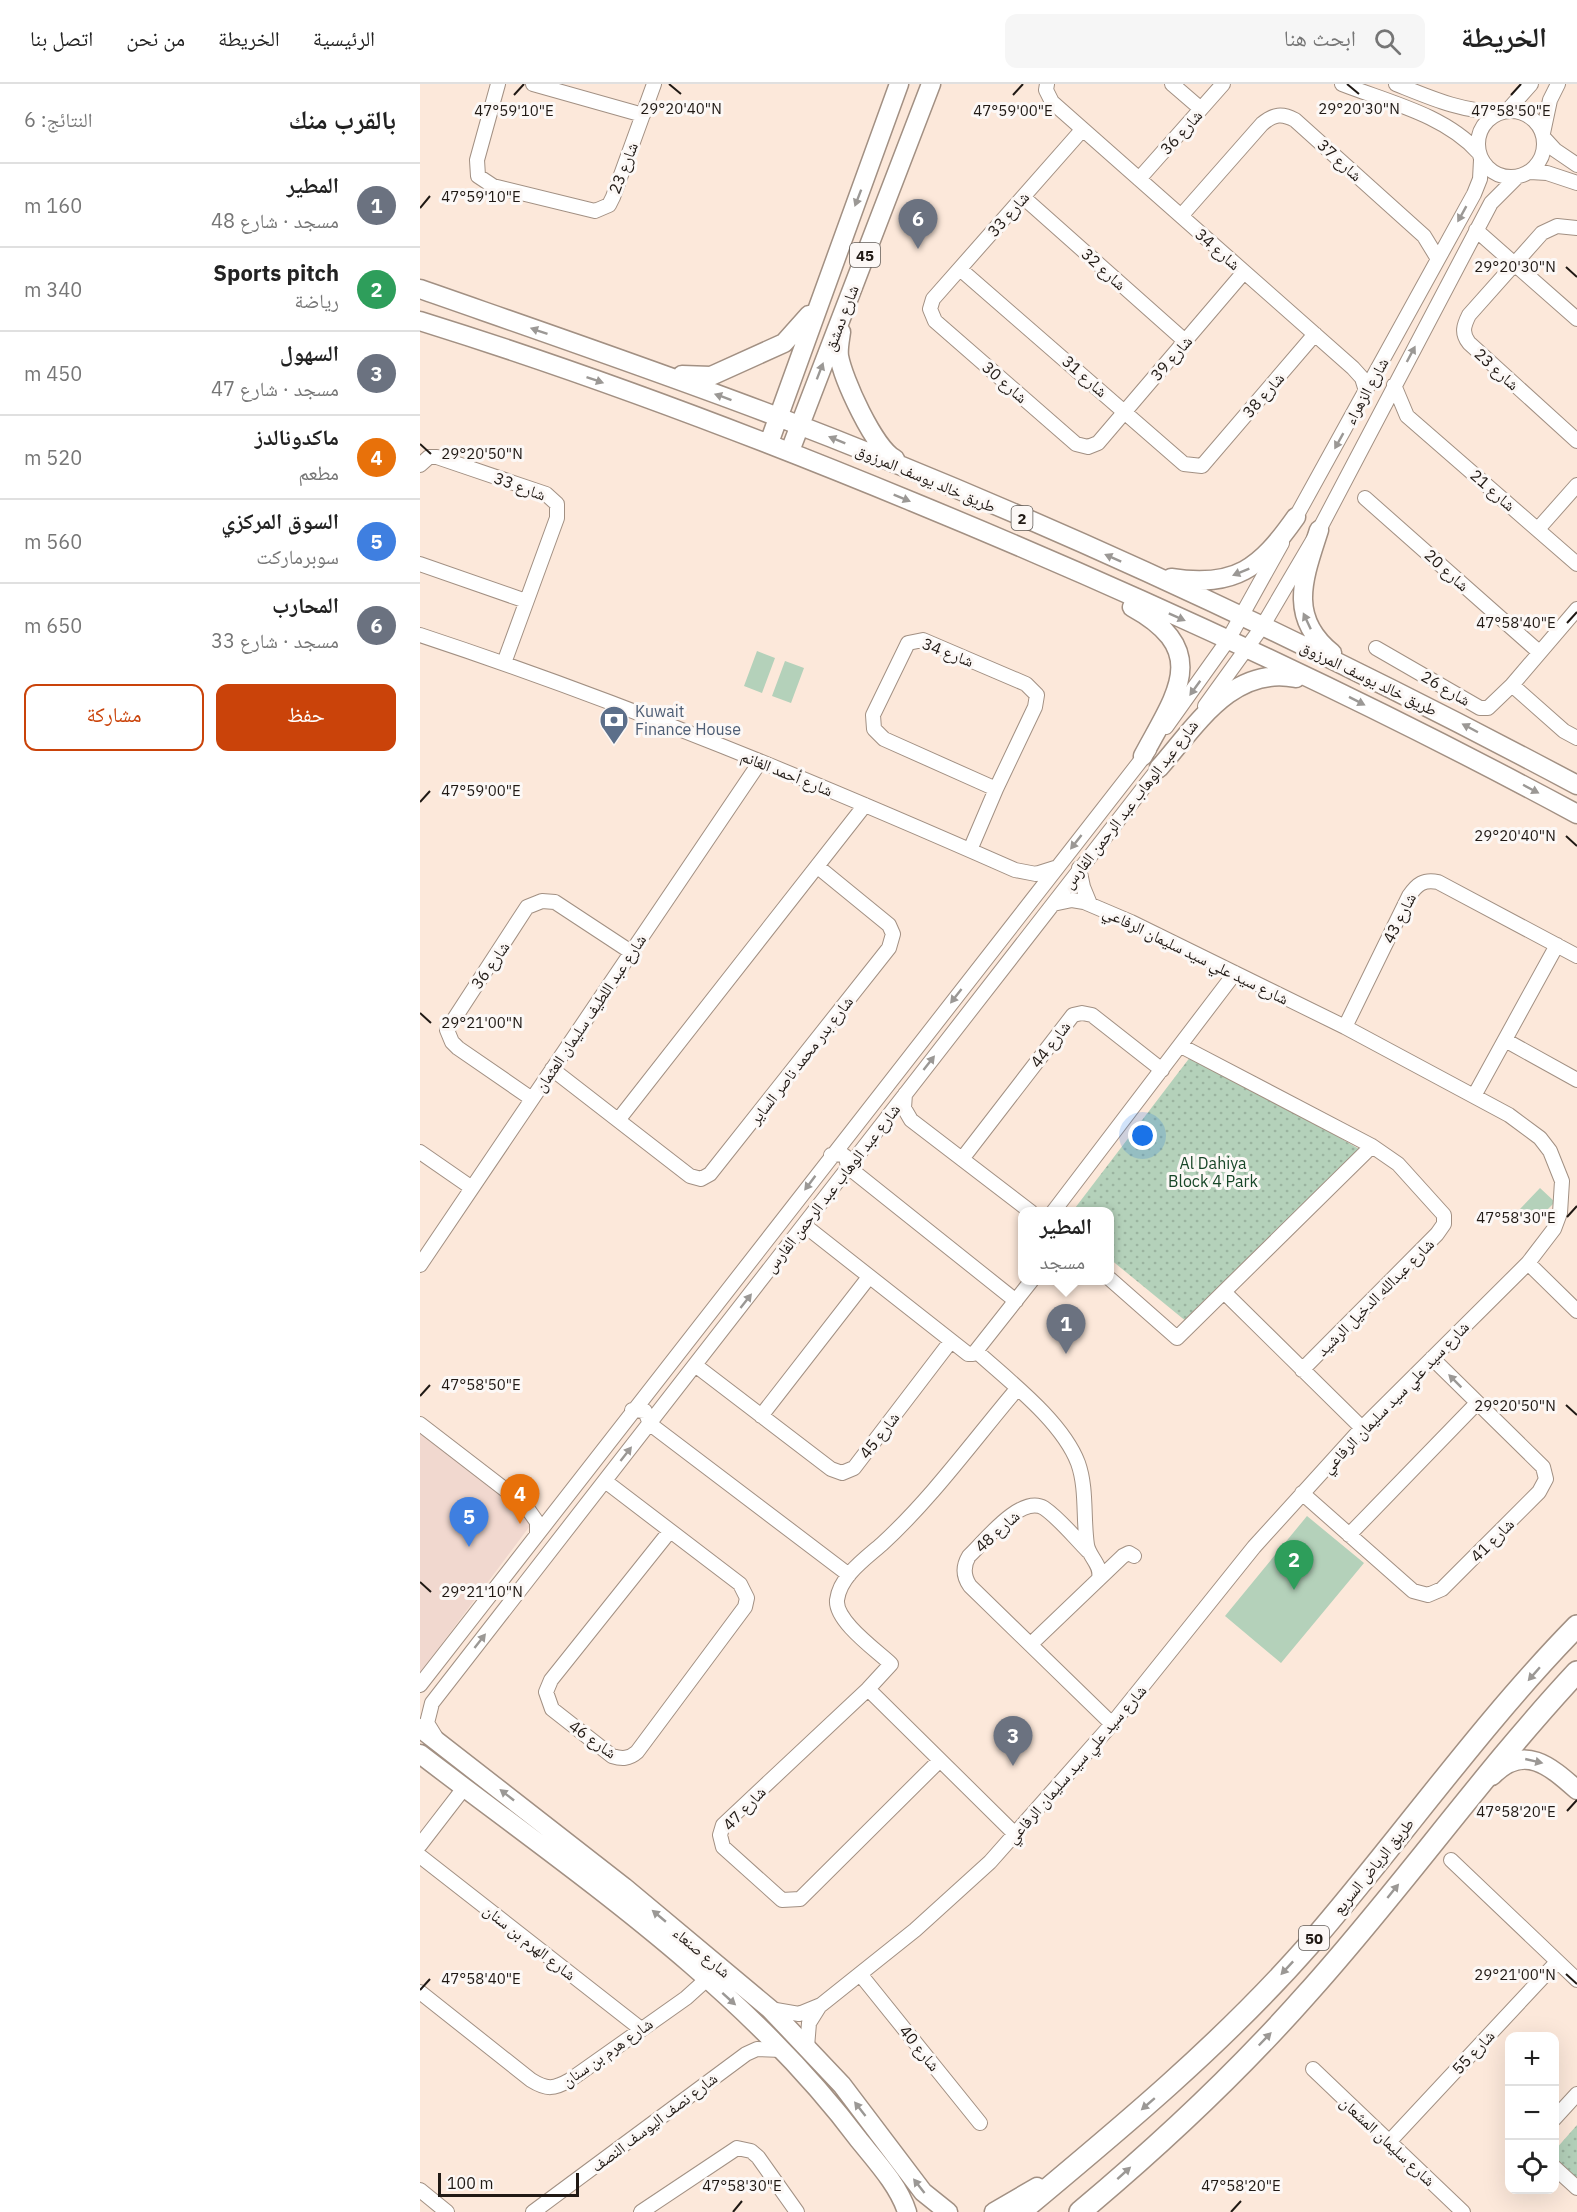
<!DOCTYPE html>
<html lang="ar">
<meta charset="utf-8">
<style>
body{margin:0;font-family:"IBM Plex Sans","Noto Naskh Arabic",sans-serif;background:#f6f6f6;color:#222;direction:rtl}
.controls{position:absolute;right:18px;bottom:18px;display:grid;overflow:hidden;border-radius:12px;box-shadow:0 6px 24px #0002}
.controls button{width:54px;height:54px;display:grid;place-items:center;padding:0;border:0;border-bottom:2px solid #e0e0e0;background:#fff;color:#222;font:30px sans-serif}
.scale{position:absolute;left:18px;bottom:15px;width:141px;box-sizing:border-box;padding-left:6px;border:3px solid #201914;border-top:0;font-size:16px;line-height:21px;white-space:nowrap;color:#201914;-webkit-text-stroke:4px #fcf8f6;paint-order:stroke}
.you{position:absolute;left:723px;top:1052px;width:21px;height:21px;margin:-15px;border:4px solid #fff;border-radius:50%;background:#1a73e8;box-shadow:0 0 0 9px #1a73e833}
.badge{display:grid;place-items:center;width:39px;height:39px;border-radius:50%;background:#ca430a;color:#fff;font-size:20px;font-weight:700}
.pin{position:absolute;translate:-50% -50px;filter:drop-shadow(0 2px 3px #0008)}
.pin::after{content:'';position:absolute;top:32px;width:21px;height:18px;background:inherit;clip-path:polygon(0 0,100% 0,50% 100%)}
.popup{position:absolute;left:598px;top:1123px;width:96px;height:78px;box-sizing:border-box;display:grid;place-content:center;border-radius:12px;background:#fff;filter:drop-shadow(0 2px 4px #0005);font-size:20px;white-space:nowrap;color:#767676}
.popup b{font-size:22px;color:#222}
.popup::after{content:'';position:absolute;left:50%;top:100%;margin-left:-12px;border:12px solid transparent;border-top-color:#fff}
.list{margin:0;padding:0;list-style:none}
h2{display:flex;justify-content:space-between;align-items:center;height:78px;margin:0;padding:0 24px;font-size:26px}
h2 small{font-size:20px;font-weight:400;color:#767676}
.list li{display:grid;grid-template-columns:39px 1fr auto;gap:18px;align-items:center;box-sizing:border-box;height:84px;padding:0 24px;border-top:2px solid #e0e0e0}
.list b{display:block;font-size:22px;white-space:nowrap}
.list p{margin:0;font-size:20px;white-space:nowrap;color:#767676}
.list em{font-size:20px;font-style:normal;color:#767676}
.actions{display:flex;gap:12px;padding:18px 24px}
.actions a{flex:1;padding:14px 0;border:2px solid #ca430a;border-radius:12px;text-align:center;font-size:21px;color:#ca430a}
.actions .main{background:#ca430a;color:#fff}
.icon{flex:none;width:33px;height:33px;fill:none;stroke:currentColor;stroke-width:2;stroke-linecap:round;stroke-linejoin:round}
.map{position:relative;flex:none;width:1157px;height:2128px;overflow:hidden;direction:ltr}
header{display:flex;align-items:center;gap:36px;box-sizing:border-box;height:84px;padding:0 30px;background:#fff;border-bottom:2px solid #e0e0e0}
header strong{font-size:28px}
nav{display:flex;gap:33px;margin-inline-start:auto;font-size:21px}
.search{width:420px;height:54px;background:#f6f6f6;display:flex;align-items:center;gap:15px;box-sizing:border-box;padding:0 21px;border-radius:12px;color:#767676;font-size:22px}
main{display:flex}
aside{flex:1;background:#fff}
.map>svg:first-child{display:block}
.commercial{fill:#f1d8cf}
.grass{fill:url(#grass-dots)}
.pitch{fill:#b4d1ba}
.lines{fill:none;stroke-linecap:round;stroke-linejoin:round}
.minor-casing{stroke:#a29083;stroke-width:16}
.major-casing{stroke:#a29083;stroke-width:21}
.highway-casing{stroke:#a29083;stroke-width:24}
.minor{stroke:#fff;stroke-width:14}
.major{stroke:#fff;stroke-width:18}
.highway{stroke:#fff;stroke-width:21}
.oneway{fill:#9b9895}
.ticks{fill:none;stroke:#201914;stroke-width:2}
.labels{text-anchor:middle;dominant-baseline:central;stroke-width:6;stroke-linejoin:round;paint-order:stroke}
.shield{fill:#fcf8f6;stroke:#625c58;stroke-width:1.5}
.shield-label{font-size:15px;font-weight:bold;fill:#201914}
.street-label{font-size:16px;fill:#201914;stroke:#fcf8f6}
.service-label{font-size:16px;fill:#4e5e75;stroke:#fcf8f6;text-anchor:start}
.park-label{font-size:16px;fill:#174627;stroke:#fcf8f6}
.ticks-label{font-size:15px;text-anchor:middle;fill:#201914;stroke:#fcf8f6;stroke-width:6;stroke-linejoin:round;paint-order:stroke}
</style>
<header>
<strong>الخريطة</strong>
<div class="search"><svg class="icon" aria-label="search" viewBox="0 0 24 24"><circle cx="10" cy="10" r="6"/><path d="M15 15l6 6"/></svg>ابحث هنا</div>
<nav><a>الرئيسية</a><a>الخريطة</a><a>من نحن</a><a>اتصل بنا</a></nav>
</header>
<main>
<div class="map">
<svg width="1157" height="2128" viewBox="0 0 1157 2128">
<defs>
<pattern id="grass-dots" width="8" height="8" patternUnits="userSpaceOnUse" patternTransform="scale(1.5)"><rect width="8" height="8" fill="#b4d1ba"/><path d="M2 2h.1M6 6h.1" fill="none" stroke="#9ab39f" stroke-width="1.8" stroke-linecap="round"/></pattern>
</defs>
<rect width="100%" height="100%" fill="#fce8da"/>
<path class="commercial" d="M0,1348L108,1430L112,1439L0,1589Z"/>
<path class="grass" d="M774,968L939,1065L767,1238L690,1175V1128H652Z
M1157,2041V2096L1135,2076V2066Z"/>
<path class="pitch" d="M337,567L355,574L342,609L324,602Z
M365,577L384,584L371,619L352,612Z
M1120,1104L1135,1118L1114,1139L1100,1125Z
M887,1432L944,1479L861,1579L805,1532Z"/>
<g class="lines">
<g class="minor-casing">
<path id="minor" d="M78,0L57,76L58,92L73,102L175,127L189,121L193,113L234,0
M113,0L223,31
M627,0L626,6L632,18L933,284L942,294L946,307
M752,0L781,25
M922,0C968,18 1025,31 1058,68
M976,0C1011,14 1042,28 1080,28
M1088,26L1111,0
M1058 60a33 33 0 1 1 66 0a33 33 0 1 1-66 0Z
M662,46L513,215L510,225L515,237L656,360L668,363L678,359L824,188
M1123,49L1130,16L1138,0
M1124,54L1135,66L1157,81
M1110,88L1127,89L1157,99
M719,95L803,0
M603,113L765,257
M761,132L842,40C854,30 862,29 875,36L1004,152L1018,175
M1157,144L1137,142L1122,149L1049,231C1044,241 1041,249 1049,259L1157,357
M1056,146L1157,235
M540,185L764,380L782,382L895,250
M974,301L987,332L1157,480
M0,381L9,373H17L126,410L137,420V434L84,579
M945,414L1119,568
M872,440L1054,110L1060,95L1061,76
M1118,445L1157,401
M0,480L106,517
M0,551C203,618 400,700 595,786L616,790L635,784
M956,564L1060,624H1068L1092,601L1157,525
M1092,601L1144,647L1157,654
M785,622L842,543L899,446L1071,119L1097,93
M746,643L808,556L862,459
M550,766L576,705L615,623L617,611L606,600L503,556L488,559L453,631L454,645L464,655L576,705
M659,784L663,803L670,820
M925,943L989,812C997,800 1004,795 1018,798L1157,872
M1085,956L1157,996
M761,962L952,1062L978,1080L1024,1131V1140L1017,1150L882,1286
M132,985L270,1092L281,1095L290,1090L469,864L473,850L469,841L398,783
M485,1010L484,1024L491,1036L611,1128
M1054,1012L1137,861
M112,1015L38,964L32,958L27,946L107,823L122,817L135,818L211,868
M199,1035L445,721
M0,1068L52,1104
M411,1071L422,1070L426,1073L428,1083L596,1217
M542,1075L653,931L662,929L672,931L742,986
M633,1128L815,889
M384,1141L548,1270H553L556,1267L612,1196
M1108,1179L1157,1227
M0,1181L340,678
M690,1195L757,1254L952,1062
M804,1208L942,1344
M556,1267C589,1297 642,1337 658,1379C667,1404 663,1434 667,1461C669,1473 682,1481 679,1494
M275,1281L411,1385L422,1389L434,1384L531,1257
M212,1326L225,1327L230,1340L429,1491
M341,1332L449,1193
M0,1340L105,1421L117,1438V1449
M185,1397L320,1500L327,1514L325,1523L217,1668C209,1675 202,1675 192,1672L132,1625L126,1608L131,1596L250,1447
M882,1409L993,1507L1008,1511L1022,1505L1119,1408L1126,1395L1123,1383L1012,1274
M929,1451L1057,1319
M668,1467C654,1453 640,1435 624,1424C601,1410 564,1458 549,1472C543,1482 543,1492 550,1502L692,1640
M611,1560L703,1472L709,1469L714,1472
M0,1601L729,666
M448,1605L596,1751
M15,1652L7,1639L12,1619L745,676
M519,1677L380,1815L362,1816L303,1763L300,1751L303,1741L448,1605L471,1580C456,1566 415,1537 417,1516C420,1492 445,1475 462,1460C512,1414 553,1357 597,1305
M0,1761L44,1704
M0,1772L221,1945
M1031,1776L1157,1896
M440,1890L560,2039
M0,1908L111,1996C127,2006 134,2005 150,1996L266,1914L287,1895
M350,1925L379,1930L401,1921L495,1846L570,1778L692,1640L834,1463L942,1344L1108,1179L1134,1145L1140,1129L1142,1097L1130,1067L1120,1054L1089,1031L925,943L711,838L664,818L652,816L633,820
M387,1963L389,1939L399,1923
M893,1985L1043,2128
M1134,2035L1157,2010
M969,2058L1137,1878
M1134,2083L1157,2104
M0,2106L27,2128
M113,2128L326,1970L337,1965L362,1966
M221,2128L317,2064L331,2067L338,2073L377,2128"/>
</g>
<g class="major-casing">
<path id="major" d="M0,205C120,247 240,288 358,333C632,438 898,563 1157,701
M0,237C167,289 331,351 493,418C719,511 942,614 1157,730
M421,248C420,256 418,264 419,272C423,295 454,364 475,375
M262,291L291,292L364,259L389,231
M349,359L479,0
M370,367L511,0
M899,446C884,493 867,533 912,569
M751,494C816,504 840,484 876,433
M712,523C792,567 756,610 723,672
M739,684C776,642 812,581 876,594
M0,1644L204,1803L350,1925L422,2001L503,2108L528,2128
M0,1670C154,1788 322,1900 439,2056C456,2077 479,2102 487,2128
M1072,1692C1104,1659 1130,1682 1157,1706
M574,2128L617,2103"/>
</g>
<g class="highway-casing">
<path id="highway" d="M600,2128C701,2044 802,1960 889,1861C980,1756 1060,1641 1157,1542
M660,2128C740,2061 817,1989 886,1911C980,1807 1061,1691 1157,1588"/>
</g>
<use href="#minor" class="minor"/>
<use href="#major" class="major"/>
<use href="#highway" class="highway"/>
</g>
<defs><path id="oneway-solid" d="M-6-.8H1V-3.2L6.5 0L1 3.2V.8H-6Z" transform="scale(1.5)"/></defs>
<g class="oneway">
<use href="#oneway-solid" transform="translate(438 114) rotate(111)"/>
<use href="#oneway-solid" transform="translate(1042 130) rotate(119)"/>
<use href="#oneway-solid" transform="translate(119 247) rotate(-161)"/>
<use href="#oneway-solid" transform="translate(991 270) rotate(-62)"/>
<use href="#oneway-solid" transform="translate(400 287) rotate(-69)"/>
<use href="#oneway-solid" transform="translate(175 296) rotate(19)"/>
<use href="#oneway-solid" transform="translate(303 313) rotate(-160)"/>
<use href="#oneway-solid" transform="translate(417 356) rotate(-158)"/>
<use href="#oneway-solid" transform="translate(919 357) rotate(119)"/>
<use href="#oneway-solid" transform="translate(482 414) rotate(22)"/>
<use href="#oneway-solid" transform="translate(693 474) rotate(-156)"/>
<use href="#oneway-solid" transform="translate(821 488) rotate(158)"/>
<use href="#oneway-solid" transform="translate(757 533) rotate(24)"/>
<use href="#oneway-solid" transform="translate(887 537) rotate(-115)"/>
<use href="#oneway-solid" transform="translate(775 604) rotate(126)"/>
<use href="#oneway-solid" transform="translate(937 617) rotate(27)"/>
<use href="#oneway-solid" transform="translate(1050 644) rotate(-152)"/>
<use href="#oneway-solid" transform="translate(1111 705) rotate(28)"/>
<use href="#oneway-solid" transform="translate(656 758) rotate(128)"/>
<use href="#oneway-solid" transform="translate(536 912) rotate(128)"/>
<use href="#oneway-solid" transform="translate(509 979) rotate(-52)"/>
<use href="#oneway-solid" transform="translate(390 1099) rotate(127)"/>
<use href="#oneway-solid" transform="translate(326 1217) rotate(-52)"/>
<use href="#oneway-solid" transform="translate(1035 1297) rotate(-135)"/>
<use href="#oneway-solid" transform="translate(206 1370) rotate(-52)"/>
<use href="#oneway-solid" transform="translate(60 1557) rotate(-52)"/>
<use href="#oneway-solid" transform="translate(1114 1590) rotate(131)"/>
<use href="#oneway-solid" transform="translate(1114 1677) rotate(13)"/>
<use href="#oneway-solid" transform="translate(87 1711) rotate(-142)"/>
<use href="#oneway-solid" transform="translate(973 1807) rotate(-51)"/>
<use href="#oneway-solid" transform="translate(239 1832) rotate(-140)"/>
<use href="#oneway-solid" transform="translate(867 1884) rotate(133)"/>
<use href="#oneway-solid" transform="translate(309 1915) rotate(42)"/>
<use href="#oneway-solid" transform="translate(845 1955) rotate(-46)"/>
<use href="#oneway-solid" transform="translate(728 2020) rotate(139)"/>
<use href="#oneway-solid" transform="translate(440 2025) rotate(-128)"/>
<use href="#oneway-solid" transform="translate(704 2089) rotate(-42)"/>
<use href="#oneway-solid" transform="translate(499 2102) rotate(-128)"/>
</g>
<path class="ticks" d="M249,0L261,10M927,0L939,10M94,11L104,0M593,11L603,0M1091,11L1101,0M0,124L10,112M1146,183L1157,193M0,360L11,370M1147,539L1157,528M0,718L10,707M1146,752L1157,762M0,929L11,939M1147,1133L1157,1122M0,1312L10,1301M1146,1321L1157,1331M0,1498L11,1508M1147,1727L1157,1716M1146,1890L1157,1900M0,1906L10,1895M313,2128L322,2117M811,2128L821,2117"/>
<defs>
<g id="bank-pin" transform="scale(1.5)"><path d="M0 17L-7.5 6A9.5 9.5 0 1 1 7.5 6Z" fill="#5c6f8a" stroke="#fcf8f6"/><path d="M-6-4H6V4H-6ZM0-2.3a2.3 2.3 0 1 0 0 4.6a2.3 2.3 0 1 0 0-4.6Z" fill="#fff"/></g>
</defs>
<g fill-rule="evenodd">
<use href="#bank-pin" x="194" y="636"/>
</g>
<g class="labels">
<g class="shield">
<rect x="430" y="159" width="30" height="24" rx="4.5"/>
<rect x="591.5" y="422" width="21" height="24" rx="4.5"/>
<rect x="879" y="1842" width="30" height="24" rx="4.5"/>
</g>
<g class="shield-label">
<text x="445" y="171">45</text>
<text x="602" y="434">2</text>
<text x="894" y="1854">50</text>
</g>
<g class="street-label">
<text transform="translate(761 48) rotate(-48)">شارع 36</text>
<text transform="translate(920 76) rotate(42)">شارع 37</text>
<text transform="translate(203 84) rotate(-69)">شارع 23</text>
<text transform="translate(588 130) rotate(-49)">شارع 33</text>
<text transform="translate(798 165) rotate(41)">شارع 34</text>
<text transform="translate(684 185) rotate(42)">شارع 32</text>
<text transform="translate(421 234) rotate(-69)">شارع دمشق</text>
<text transform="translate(751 274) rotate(-49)">شارع 39</text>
<text transform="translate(1077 285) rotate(42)">شارع 23</text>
<text transform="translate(665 292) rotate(41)">شارع 31</text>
<text transform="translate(585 298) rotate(41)">شارع 30</text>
<text transform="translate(946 307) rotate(-61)">شارع الزهراء</text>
<text transform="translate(843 311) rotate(-49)">شارع 38</text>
<text transform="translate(506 394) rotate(23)">طريق خالد يوسف المرزوق</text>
<text transform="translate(100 402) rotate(20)">شارع 33</text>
<text transform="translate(1073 406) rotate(41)">شارع 21</text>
<text transform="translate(1027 486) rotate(42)">شارع 20</text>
<text transform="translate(528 568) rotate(21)">شارع 34</text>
<text transform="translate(949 594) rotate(26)">طريق خالد يوسف المرزوق</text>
<text transform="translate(1026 604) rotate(30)">شارع 26</text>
<text transform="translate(367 689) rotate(22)">شارع أحمد الغانم</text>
<text transform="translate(710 720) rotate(-52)">شارع عبد الوهاب عبد الرحمن الفارس</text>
<text transform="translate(979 834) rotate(-63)">شارع 43</text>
<text transform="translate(776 871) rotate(26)">شارع سيد علي سيد سليمان الرفاعي</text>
<text transform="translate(70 881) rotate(-55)">شارع 36</text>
<text transform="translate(170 929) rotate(-56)">شارع عبد اللطيف سليمان العثمان</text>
<text transform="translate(630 960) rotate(-52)">شارع 44</text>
<text transform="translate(381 976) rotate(-52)">شارع بدر محمد ناصر الساير</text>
<text transform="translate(412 1104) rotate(-52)">شارع عبد الوهاب عبد الرحمن الفارس</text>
<text transform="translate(955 1213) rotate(-45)">شارع عبدالله الدخيل الرشيد</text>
<text transform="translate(975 1313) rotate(-46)">شارع سيد علي سيد سليمان الرفاعي</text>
<text transform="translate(459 1351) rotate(-52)">شارع 45</text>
<text transform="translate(577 1447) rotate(-42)">شارع 48</text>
<text transform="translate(1072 1456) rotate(-45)">شارع 41</text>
<text transform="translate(173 1655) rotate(35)">شارع 46</text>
<text transform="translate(656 1680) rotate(-49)">شارع سيد علي سيد سليمان الرفاعي</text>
<text transform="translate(324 1724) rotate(-46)">شارع 47</text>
<text transform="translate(953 1782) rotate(-51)">طريق الرياض السريع</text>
<text transform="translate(110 1858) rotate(38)">شارع الهرم بن سنان</text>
<text transform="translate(282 1868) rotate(40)">شارع صنعاء</text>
<text transform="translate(500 1964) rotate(51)">شارع 40</text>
<text transform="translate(187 1968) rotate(-35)">شارع هرم بن سنان</text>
<text transform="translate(1053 1968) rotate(-47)">شارع 55</text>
<text transform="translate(234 2038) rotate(-37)">شارع نصف اليوسف النصف</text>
<text transform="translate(968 2057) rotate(43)">شارع سليمان المشعان</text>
</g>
<g class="service-label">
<text x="215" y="627">Kuwait<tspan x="215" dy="18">Finance House</tspan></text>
</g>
<g class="park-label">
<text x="793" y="1079">Al Dahiya<tspan x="793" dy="18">Block 4 Park</tspan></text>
</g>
</g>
<g class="ticks-label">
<text x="939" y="30">29°20'30"N</text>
<text x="261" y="30">29°20'40"N</text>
<text x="94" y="32">47°59'10"E</text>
<text x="593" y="32">47°59'00"E</text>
<text x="1091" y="32">47°58'50"E</text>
<text x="61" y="118">47°59'10"E</text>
<text x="1095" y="188">29°20'30"N</text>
<text x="62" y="375">29°20'50"N</text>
<text x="1096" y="544">47°58'40"E</text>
<text x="61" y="712">47°59'00"E</text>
<text x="1095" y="757">29°20'40"N</text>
<text x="62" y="944">29°21'00"N</text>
<text x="1096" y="1139">47°58'30"E</text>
<text x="61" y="1306">47°58'50"E</text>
<text x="1095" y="1327">29°20'50"N</text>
<text x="62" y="1513">29°21'10"N</text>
<text x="1096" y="1733">47°58'20"E</text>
<text x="1095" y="1896">29°21'00"N</text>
<text x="61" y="1900">47°58'40"E</text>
<text x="322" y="2107">47°58'30"E</text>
<text x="821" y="2107">47°58'20"E</text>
</g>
</svg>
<div class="controls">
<button>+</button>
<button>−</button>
<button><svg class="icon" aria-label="locate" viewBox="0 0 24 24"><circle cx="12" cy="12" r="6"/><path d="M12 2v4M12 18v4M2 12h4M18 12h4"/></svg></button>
</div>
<div class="scale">100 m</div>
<div class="you"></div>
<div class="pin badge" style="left:646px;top:1270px;background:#6b7280">1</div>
<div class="popup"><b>المطير</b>مسجد</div>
<div class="pin badge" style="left:874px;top:1506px;background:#2e9e5b">2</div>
<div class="pin badge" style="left:593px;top:1682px;background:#6b7280">3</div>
<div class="pin badge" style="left:100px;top:1440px;background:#e8710a">4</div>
<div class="pin badge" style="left:49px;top:1463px;background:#3f7fe0">5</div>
<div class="pin badge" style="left:498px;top:165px;background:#6b7280">6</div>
</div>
<aside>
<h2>بالقرب منك<small>النتائج: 6</small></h2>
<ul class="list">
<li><span class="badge" style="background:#6b7280">1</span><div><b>المطير</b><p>مسجد · شارع 48</p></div><em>160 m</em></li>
<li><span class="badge" style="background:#2e9e5b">2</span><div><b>Sports pitch</b><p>رياضة</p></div><em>340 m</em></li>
<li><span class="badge" style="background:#6b7280">3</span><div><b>السهول</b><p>مسجد · شارع 47</p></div><em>450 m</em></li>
<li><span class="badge" style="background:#e8710a">4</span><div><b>ماكدونالدز</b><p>مطعم</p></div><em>520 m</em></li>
<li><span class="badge" style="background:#3f7fe0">5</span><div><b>السوق المركزي</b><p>سوبرماركت</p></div><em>560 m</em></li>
<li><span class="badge" style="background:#6b7280">6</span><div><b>المحارب</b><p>مسجد · شارع 33</p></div><em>650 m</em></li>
</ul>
<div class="actions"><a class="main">حفظ</a><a>مشاركة</a></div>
</aside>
</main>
